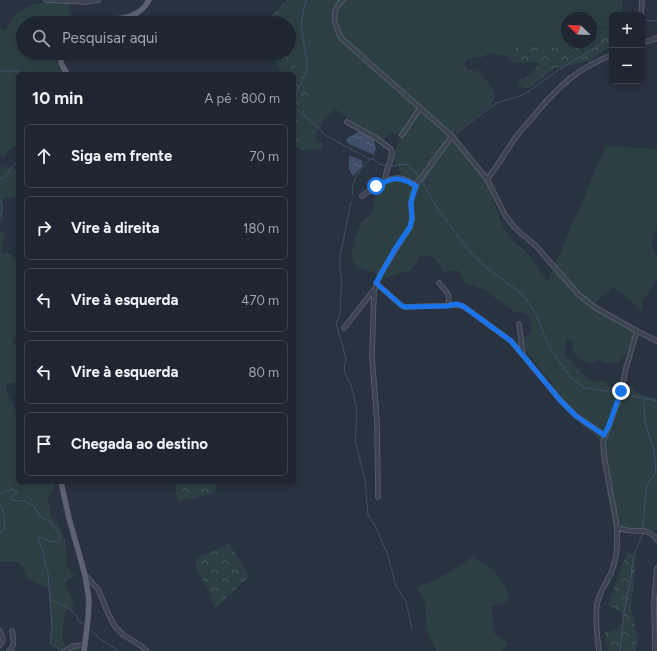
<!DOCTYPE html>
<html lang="pt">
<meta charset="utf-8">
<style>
body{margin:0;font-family:Figtree,sans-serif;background:#272e39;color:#f1f3f6}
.controls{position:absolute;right:12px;top:12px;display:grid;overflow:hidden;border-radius:6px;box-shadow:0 2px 6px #0003}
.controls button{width:36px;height:36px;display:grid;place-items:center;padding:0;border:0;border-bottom:1px solid #3c434d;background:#1f2631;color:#f1f3f6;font:20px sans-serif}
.compass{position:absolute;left:561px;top:12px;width:36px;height:36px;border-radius:50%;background:#1f2631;box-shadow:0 2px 6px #0003;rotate:293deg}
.stop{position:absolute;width:12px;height:12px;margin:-9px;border:3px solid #1a73e8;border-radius:50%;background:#fff}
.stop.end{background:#1a73e8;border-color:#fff;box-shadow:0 1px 4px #0008}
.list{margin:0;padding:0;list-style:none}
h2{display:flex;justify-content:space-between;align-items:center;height:52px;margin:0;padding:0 16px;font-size:17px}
h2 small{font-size:13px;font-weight:400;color:#a1a5ab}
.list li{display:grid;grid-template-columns:26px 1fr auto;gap:12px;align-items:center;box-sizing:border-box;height:64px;margin:0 8px 8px;padding:0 8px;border:1px solid #3c434d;border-radius:6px}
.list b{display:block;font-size:15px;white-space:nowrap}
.list em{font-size:13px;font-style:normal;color:#a1a5ab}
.icon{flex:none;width:22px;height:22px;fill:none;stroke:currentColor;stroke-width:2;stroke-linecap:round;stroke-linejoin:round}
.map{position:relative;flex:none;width:657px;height:651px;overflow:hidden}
.search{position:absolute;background:#1f2631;box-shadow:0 2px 6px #0003;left:16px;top:16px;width:280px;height:44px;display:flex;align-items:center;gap:10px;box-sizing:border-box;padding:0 14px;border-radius:22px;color:#a1a5ab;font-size:15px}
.panel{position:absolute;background:#1f2631;box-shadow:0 2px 6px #0003;left:16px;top:72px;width:280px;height:412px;border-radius:6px}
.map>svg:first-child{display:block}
.grass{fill:#2c4043}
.forest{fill:url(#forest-crowns)}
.water{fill:url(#water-ripples)}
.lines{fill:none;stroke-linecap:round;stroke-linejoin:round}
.stream{stroke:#404f69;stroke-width:1}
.minor-casing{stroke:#5b626e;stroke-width:5.5}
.major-casing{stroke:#474d5a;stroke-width:6}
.minor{stroke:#3d4451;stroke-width:4}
.major{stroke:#5b6371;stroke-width:5}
.route{stroke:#1a73e8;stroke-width:5}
</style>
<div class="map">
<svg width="657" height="651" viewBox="0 0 657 651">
<defs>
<pattern id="forest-crowns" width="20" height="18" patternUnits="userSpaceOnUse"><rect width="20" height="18" fill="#2c4043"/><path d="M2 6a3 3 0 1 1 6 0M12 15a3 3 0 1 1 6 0" fill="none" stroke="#485a5d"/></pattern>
<pattern id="water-ripples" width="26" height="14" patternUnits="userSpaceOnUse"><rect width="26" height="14" fill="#404f69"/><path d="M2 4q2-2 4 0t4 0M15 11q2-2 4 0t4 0" fill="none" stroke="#5a677d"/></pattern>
</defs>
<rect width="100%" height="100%" fill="#293241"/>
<path class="grass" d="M287,0H622L623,15H612V28H591V18H567V42H582C576,53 561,48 551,46C547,45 542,47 538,46C535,46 533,43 530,43C514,41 514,62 490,53L480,58L473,57L466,60L465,64C466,73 474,69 480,73C486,79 492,88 495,95L490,106L454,133L485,174L503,227L514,241L525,251L548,281L606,146L657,149V226L652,244L653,250L657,256V280C651,284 651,294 642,300L643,312L636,305L613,287L596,302V305L635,328C629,348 625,373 598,360C596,361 594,363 592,363C586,364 573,354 572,348C572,345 573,343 573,341L572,340H567L565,346V355L588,379L595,381H606L608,387L615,388L616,380L632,386L635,392L637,393L657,399V530C645,533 630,532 620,526L606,480L602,444L601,441L570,414L562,405L557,398L552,383L520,343L531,332V323L527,315L521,312H515L483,289L464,282L462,276L457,270L445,272C435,262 436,252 419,257L411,270L379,280L375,272C368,271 357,269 353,262C349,256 357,230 361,224C364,219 369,217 371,213C374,209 373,205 374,201C377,186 388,181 401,181L404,178L393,157L401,137L390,131L383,141L335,109C329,115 313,132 315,140L324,144L323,146L318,151L312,148L309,151L303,150L301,136L296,130L305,107V79L299,72L294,61L295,54L289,43V23H284L287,11L284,3Z
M69,1L71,19L66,23H23V53H53L58,66L65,74H18V144L11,149L3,157L0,154V29L5,30C10,24 13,18 19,12C32,1 52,3 69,1Z
M0,167L12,168L18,171V200L15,197H5L3,199V217L0,225Z
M0,232H4L2,253L12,254V259L18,261V337L14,338C13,343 14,345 18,348V382L6,384L7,394L14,406L18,421V482H55V487L48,497L51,517L60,527L65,540L67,565L71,572L77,575L72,578L68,579C62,589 70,590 74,600L72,609L67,610L65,613C64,626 59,641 69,651L75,648H81L80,651H59L51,641L49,591L48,588L27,579L24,569L17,562H0Z
M473,555C478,561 485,564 491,569C500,576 505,586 509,596L506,602L491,606L494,633L507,642L508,645L503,651H436C433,644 429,638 427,630C424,611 430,606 416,588C422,584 430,583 436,579C449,573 463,565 473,555Z"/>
<path class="forest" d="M284,3L287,11L284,23H268L271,16Z
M594,27L602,29L612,28V45L590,60L570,66L555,68L550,71L529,88H523L519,84V79L526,78L535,70L539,64L536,62C526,62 512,67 506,55C510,53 520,44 524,43C530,42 533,46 539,46C542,47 545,46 548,46C559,46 575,55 582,42H591V28Z
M289,43L294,48C295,58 293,63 299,72C301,76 305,78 307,82C313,97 301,117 296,130L301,136L303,150L294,148V74H284L277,66L274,53H289Z
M176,482H217L216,490L211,494L203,496L180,501L176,494Z
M229,544L240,560L249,577L216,607C208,600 211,595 207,587C203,579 193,568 197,558L223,546Z
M627,552L636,557L631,607L638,639L636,651H608L605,632C614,631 619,628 623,620L622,613L608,605Z"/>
<path class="water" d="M358,132H363L373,138L376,148L374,155L349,144L346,140L349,137Z
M349,156L357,158L362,161L363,166L353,176L349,169Z"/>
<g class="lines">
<path class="stream" d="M642,20L657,21
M0,71H19L23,74
M294,101L307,69V62L301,24L306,0
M294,106L300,113L314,123L325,135L369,159H374L379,164L387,166
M456,133L496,103L520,96L529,91L563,67L600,45L612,33
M390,166L406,164L412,169L419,177
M0,179C10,177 9,166 18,161
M421,180L439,211L471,253L488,269L521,293L528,302L538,319L549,347L571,378L585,388L620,393
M423,182L432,166
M353,196C349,181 361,170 369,160
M0,200L3,208L0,216
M351,202L340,256V269L342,283L341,292L340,315L336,323L346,358L344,371L351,385L355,402L357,414L355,441L365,479L368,515L376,527L388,556L396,586L406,602L412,628
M623,394L657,401
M0,494L12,489L17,492V494L11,497L10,499L17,501H24L34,506L40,516L50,522L60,535V539L57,542L49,541L40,537L38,539L44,552V559L48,572L52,628L50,643L62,651
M0,504C5,510 6,524 3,531L0,532
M643,528L646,490L649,481L655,474L656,467L654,450L645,422L644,402L645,399
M51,600C60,603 77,611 78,621L85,625
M92,631L100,639L119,651
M620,651L625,605L631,578L633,558L643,533"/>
<g class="minor-casing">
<path id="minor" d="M46,0L86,2L98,0
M343,0C330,10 334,26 342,39L452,136L487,179L505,215L515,228L536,246L579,295L596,308L637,331L657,341
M641,15L642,0
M642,43L657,38
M347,122L376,138L391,149C395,158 384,170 385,182
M402,135L420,108
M487,179C498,166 506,152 515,138C522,129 530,121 537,112C560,85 578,68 612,55
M362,196C372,189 385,178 399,178C405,178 411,183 416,186
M376,283L402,306L406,307C416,307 457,304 463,306L511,341L560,400L576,416L604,435
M439,283C446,291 452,295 447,306
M519,324L523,355
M344,328L373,291
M637,331L626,368L620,396L603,442L604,456L617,527C632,536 647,524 657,540
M378,497L377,422L372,357L374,291L381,273L410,227L412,219L411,203L413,193L418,182L452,136
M85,575L98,589L108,613L114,625L122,634L141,646L147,651
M0,631L3,640L0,645
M9,651C16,646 13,638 12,631
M65,651L73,646L85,645
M599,651C597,636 595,619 597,604C600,589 611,578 614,564C618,552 617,539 617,527
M655,651L654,602L657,568"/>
</g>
<g class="major-casing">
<path id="major" d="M83,23C104,17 137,25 149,0
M60,53L61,63L67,74
M61,482L69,518L85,575L89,600L88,619L84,651"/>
</g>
<use href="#minor" class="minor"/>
<use href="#major" class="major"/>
</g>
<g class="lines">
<path class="route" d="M376,186C394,177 398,176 416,186L411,202L412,219L410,227L395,249L376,283L402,306L406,307L447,306L456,304L463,306L511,341L560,400L576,416L604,435L609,425L621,391"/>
</g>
</svg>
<div class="controls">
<button>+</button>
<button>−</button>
</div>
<svg class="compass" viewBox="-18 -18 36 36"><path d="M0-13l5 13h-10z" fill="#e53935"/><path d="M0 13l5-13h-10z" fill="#a1a5ab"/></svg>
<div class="stop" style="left:376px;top:186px"></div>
<div class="stop end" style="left:621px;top:391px"></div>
<div class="search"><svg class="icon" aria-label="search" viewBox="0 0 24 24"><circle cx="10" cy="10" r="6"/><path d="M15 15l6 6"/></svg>Pesquisar aqui</div>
<section class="panel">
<h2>10 min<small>A pé · 800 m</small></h2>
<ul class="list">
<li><svg class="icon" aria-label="ahead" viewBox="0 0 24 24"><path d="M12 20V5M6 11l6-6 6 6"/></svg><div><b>Siga em frente</b></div><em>70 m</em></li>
<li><svg class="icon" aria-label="right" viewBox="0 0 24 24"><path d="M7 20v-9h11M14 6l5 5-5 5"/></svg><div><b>Vire à direita</b></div><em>180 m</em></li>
<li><svg class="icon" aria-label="left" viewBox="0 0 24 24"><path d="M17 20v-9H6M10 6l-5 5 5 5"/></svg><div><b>Vire à esquerda</b></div><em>470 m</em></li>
<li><svg class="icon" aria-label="left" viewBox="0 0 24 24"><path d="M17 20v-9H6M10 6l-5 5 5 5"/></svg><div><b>Vire à esquerda</b></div><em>80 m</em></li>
<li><svg class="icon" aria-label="arrive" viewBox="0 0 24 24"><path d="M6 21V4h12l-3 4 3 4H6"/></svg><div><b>Chegada ao destino</b></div></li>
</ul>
</section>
</div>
